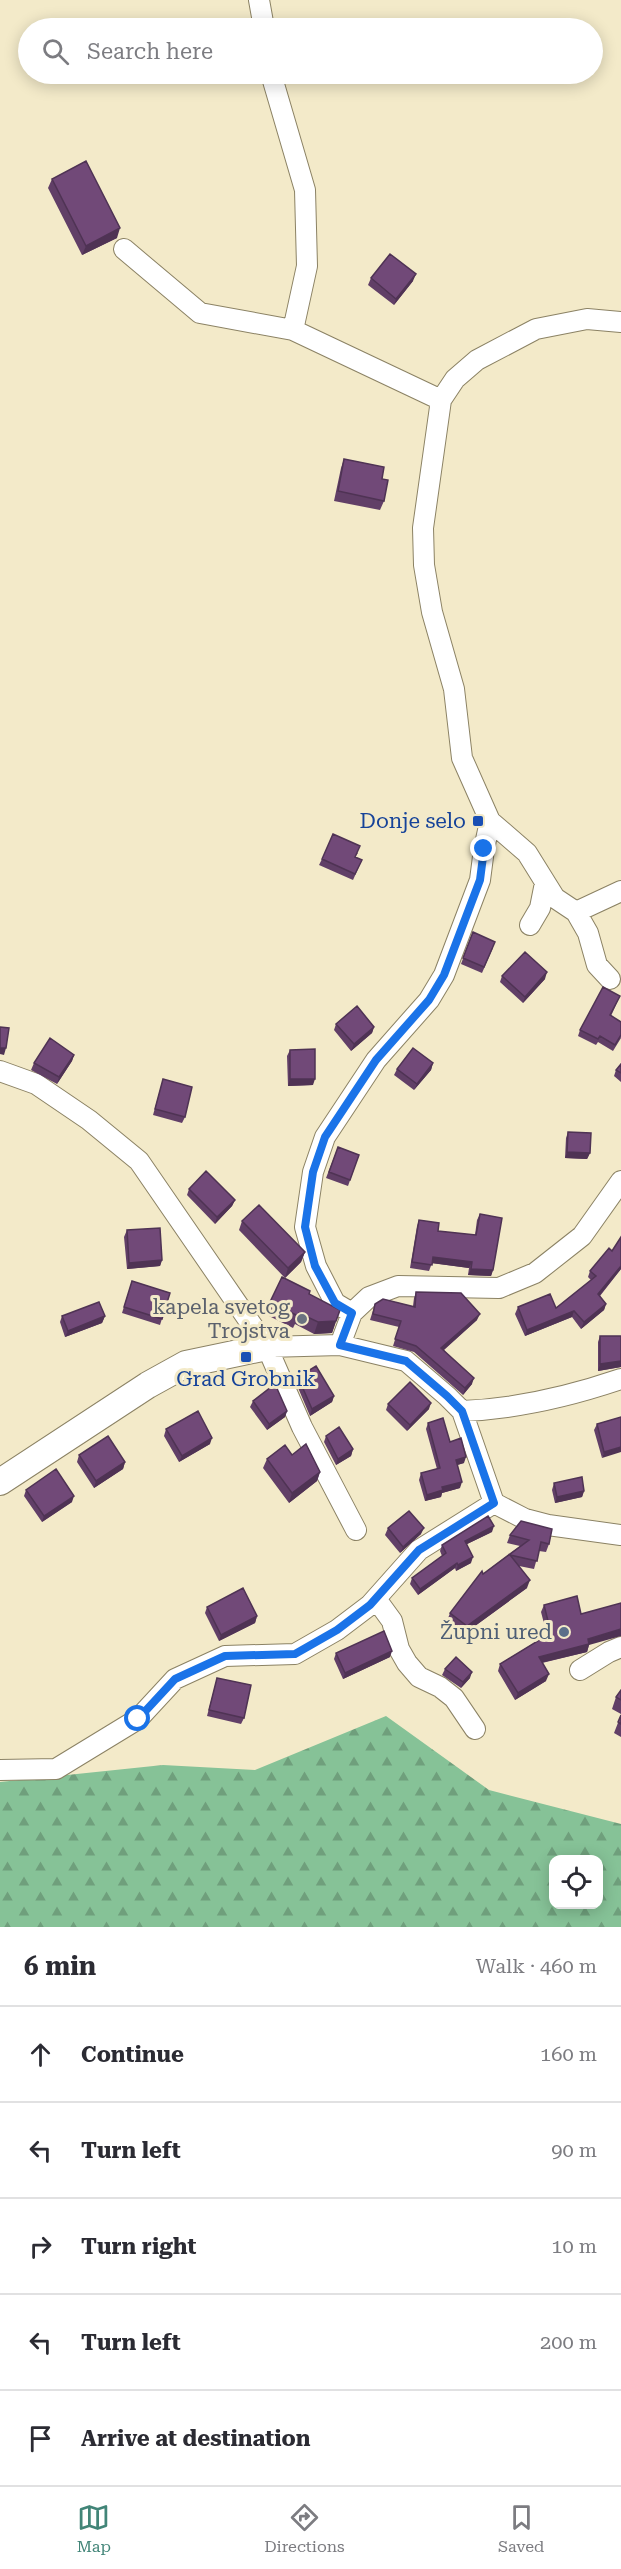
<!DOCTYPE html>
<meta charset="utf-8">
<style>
body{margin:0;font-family:"Roboto Serif",serif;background:#f2f2f3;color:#2b2b33}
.controls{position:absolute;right:18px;bottom:18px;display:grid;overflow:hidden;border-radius:12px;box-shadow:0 3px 15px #0003}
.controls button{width:54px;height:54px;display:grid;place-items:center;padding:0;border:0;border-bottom:2px solid #e1e1e2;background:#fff;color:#2b2b33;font:30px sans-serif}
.stop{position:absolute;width:18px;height:18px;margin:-14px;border:4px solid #1a73e8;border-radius:50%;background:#fff}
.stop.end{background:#1a73e8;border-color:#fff;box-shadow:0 2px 6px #0008}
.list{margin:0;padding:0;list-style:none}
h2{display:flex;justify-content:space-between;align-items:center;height:78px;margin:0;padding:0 24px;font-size:26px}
h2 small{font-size:20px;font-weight:400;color:#7c7c81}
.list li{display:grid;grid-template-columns:39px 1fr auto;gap:18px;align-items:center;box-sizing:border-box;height:96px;padding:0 24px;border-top:2px solid #e1e1e2}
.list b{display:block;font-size:22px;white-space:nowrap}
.list em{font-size:20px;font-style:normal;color:#7c7c81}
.icon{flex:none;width:33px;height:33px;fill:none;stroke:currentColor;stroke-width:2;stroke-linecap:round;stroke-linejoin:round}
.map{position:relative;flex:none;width:621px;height:1927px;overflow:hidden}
.search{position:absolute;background:#fff;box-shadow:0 3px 15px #0003;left:18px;right:18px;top:18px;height:66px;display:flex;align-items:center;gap:15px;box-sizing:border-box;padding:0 21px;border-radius:33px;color:#7c7c81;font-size:22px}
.sheet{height:558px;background:#fff}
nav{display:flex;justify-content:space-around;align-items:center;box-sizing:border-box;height:84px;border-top:2px solid #e1e1e2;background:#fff;font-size:16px;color:#7c7c81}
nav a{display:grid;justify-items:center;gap:3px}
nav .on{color:#428578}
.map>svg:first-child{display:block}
.forest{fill:url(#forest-firs);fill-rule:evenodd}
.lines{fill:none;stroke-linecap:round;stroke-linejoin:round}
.minor-casing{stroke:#8b8264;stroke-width:22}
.major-casing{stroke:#8b8264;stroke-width:28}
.minor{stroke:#fff;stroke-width:20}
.major{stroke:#fff;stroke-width:26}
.wall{fill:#613f67}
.shaded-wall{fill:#4f3354}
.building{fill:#714978;stroke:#4f3354;stroke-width:1.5}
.route{stroke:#1a73e8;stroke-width:8}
.transit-dot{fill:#1a4fb4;stroke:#f3eac9;stroke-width:2}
.worship-dot{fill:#6b7280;stroke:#f3eac9;stroke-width:2}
.service-dot{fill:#5c6f8a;stroke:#f3eac9;stroke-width:2}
.labels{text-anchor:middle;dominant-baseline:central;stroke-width:6;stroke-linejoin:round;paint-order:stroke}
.transit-label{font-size:21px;fill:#164399;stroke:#f3eac9;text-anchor:end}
.worship-label{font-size:21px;fill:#5b616d;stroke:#f3eac9;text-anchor:end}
.service-label{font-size:21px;fill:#4e5e75;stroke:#f3eac9;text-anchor:end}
</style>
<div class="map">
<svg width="621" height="1927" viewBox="0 0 621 1927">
<defs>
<pattern id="forest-firs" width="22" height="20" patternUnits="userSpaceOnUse" patternTransform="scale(1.5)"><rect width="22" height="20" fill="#86c297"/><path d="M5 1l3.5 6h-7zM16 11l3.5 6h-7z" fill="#6f9f7c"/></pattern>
</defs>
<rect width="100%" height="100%" fill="#f3eac9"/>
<path class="forest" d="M386,1716L489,1790L621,1824V1927H0V1782L163,1765L255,1770ZM554,1860H598V1904H554Z"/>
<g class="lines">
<g class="minor-casing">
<path id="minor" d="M259,0L264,28
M271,74L305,190L307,266L293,330L441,400
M124,249L200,313L293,330
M490,821L527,853L555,898L576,912L621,891
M576,912L588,933L597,965L610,979
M530,925L540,908L545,883
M0,1071L36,1084L89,1120L139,1161L267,1347L302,1427L356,1530
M352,1313L335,1303L316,1266L305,1227L313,1172L325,1137L376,1060L429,1000L444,975L480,880L484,849L490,821L462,758L454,689L432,612L424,565L423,528L441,400L455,379L477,360L536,329L587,319L621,322
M340,1345L406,1361L447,1396L462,1411C517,1409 568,1397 621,1379
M267,1347L340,1345L352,1313L369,1297L398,1286L499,1288L535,1273L582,1236L621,1181
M462,1411L494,1503L525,1519L548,1525L621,1535
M376,1599L392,1621L399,1649L407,1663L419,1677L440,1687L454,1698L475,1729
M580,1670L609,1652L621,1647
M0,1770L56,1769L138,1719L175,1679L225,1656L295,1654L337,1630L370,1605L419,1550L494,1503"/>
</g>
<g class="major-casing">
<path id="major" d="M0,1482L148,1385L186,1364L267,1347"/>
</g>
<use href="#minor" class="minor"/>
<use href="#major" class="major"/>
</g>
<path class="wall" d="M52,179L117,238L82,255L48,188Z
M371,278L413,281L394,305L368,285Z
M344,459L382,479L384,501L380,510L334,501L341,468Z
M358,853L355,857L362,860L353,880L319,865L322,859Z
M473,932L493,948L482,973L461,964Z
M502,976L545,979L523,1003L500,982Z
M620,996L611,1016L621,1038L613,1051L598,1042L596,1045L578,1036L580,1030Z
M336,1024L374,1027L372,1033L351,1051L334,1030Z
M290,1050L313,1085L288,1086L287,1056Z
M74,1055L72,1061L57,1084L31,1070L34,1063Z
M433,1063L431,1070L414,1090L394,1075L397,1069Z
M621,1064V1082L614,1076L616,1070Z
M163,1079L185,1117L182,1123L153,1115Z
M568,1132L590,1153L587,1159L565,1158L566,1138Z
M338,1147L359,1155L348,1186L326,1178Z
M189,1189L235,1200L232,1206L215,1224L187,1195Z
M480,1214L493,1270L491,1276L468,1275L469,1268L432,1263L429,1271L410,1268L417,1226L419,1220L438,1231L475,1235L477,1220Z
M242,1221L305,1252L301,1262L285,1278L239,1230Z
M127,1230L162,1260L160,1266L127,1269L124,1237Z
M621,1237V1269L600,1296L606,1304L604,1310L581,1329L572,1317L525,1336L515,1314L518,1307L556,1308L591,1280L588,1277L590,1271L612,1251Z
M132,1281L170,1293L160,1325L122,1313Z
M416,1292L477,1320L444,1350L472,1384L463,1395L414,1352L393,1346L399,1327L370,1320L375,1304L413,1306L414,1298Z
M309,1295L340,1310L332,1333L314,1334L295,1324L293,1328L265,1314L270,1302Z
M62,1316H105L102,1323L65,1337L60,1322Z
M600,1336H621V1367L598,1371V1342Z
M298,1377L334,1396L332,1402L310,1416L296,1383Z
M253,1401L287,1411L285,1417L267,1430L250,1407Z
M388,1404L429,1409L407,1431L386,1410Z
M621,1417L602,1458L594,1430L597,1424Z
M428,1423L450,1442L464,1463L457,1465L460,1488L442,1493L441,1497L425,1501L419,1480L421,1473L437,1469L426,1429Z
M166,1429L210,1444L179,1462L164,1436Z
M326,1436L353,1449L351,1456L336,1465L324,1442Z
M79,1455L125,1462L123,1469L94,1488L77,1462Z
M267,1459L320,1472L317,1481L289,1503L263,1468Z
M554,1483L584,1491L582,1497L555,1503L552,1490Z
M26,1490L72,1502L42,1522L24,1496Z
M388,1528L421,1534L400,1553L385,1535Z
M492,1532L467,1544L471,1563L456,1571L455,1568L418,1595L410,1584L412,1578L442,1556L440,1551L442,1545Z
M510,1535L549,1544L546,1552L539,1551L534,1569L519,1566L527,1588L464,1634L447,1621L450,1613L483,1574L520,1546L507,1543Z
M544,1605L589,1645L587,1652L542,1663L546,1681L515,1700L498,1671L500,1664L547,1635L541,1612Z
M207,1607L257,1616L255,1623L219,1641L205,1613Z
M336,1653L390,1657L343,1679L334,1659Z
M445,1669L470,1678L461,1688L442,1675Z
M217,1678L244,1718L241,1724L207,1716Z
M621,1690V1714L612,1709L616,1697Z
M621,1715V1737L614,1733Z"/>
<path class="shaded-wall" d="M120,228L117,238L82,255L86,246Z
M416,274L413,281L394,305L396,299Z
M547,972L545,979L523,1003L525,997Z
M374,1027L372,1033L351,1051L354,1044Z
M0,1048H6L4,1055L0,1054Z
M74,1055L72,1061L57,1084L59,1077Z
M433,1063L431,1070L414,1090L417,1084Z
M290,1079H315L313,1085L288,1086Z
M567,1152L590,1153L587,1159L565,1158Z
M235,1200L232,1206L215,1224L217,1217Z
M305,1252L301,1262L285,1278L288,1268Z
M433,1257L472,1262L469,1268L431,1263Z
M162,1260L160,1266L127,1269L129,1263Z
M621,1266V1269L596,1300L598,1294Z
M471,1269L493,1270L491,1276L468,1275Z
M606,1304L604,1310L581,1329L584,1322Z
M574,1311L572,1317L525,1336L527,1330Z
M480,1314L477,1320L439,1354L441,1348Z
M105,1316L102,1323L65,1337L68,1331Z
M336,1321L332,1333L314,1334L318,1322Z
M621,1361V1367L598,1371L600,1364Z
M474,1378L472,1384L463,1395L465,1388Z
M334,1396L332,1402L310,1416L312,1409Z
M431,1403L429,1409L407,1431L410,1425Z
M287,1411L285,1417L267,1430L269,1424Z
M212,1438L210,1444L179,1462L182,1456Z
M621,1447V1452L602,1458L604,1452Z
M353,1449L351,1456L336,1465L338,1459Z
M466,1457L464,1463L454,1466L456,1460Z
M125,1462L123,1469L94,1488L96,1481Z
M320,1472L317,1481L289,1503L292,1493Z
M462,1482L460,1488L442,1493L441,1497L425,1501L427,1495L442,1487Z
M584,1491L582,1497L555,1503L557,1497Z
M74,1496L72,1502L42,1522L44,1516Z
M494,1526L492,1532L463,1546L465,1541Z
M424,1528L421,1534L400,1553L403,1547Z
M473,1557L471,1563L456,1571L458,1565Z
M457,1563L455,1568L418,1595L420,1589Z
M530,1580L527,1588L464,1634L467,1626Z
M257,1616L255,1623L219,1641L221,1635Z
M621,1629V1636L589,1645L587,1652L536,1664L539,1657L588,1639Z
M392,1651L390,1657L343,1679L345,1673Z
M472,1672L470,1678L461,1688L463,1682Z
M549,1674L546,1681L515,1700L518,1693Z"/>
<path class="building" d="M324,20V28H288V22Z
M86,161L120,228L86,246L52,179Z
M390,254L416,274L396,299L371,278Z
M344,459L384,467L382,479L388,480L384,501L338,491Z
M333,834L360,846L355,857L362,860L355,874L322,859Z
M473,932L495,942L484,967L463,958Z
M525,952L547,972L525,997L502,976Z
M603,987L620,996L610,1015L621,1022V1035L615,1045L600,1036L598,1039L580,1030Z
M357,1006L374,1027L354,1044L336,1024Z
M0,1027L9,1028L6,1048H0Z
M50,1038L74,1055L59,1077L34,1063Z
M413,1048L433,1063L417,1084L397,1069Z
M315,1049V1079H290V1050Z
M621,1064V1073L616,1070Z
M163,1079L192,1087L185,1117L155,1109Z
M568,1132L591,1133L590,1153L567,1152Z
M338,1147L359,1155L350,1180L329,1172Z
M206,1171L235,1200L217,1217L189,1189Z
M259,1205L305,1252L288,1268L242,1221Z
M480,1214L502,1218L493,1270L471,1269L472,1262L433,1257L432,1265L412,1262L419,1220L439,1223L438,1231L476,1235Z
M160,1228L162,1260L129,1263L127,1230Z
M621,1237V1266L598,1294L606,1304L584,1322L574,1311L527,1330L518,1307L550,1294L556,1308L596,1276L590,1271L609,1248L612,1251Z
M282,1277L310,1291L309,1294L340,1310L336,1321L318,1322L299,1313L298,1316L270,1302Z
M132,1281L170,1293L162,1319L124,1307Z
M416,1292L461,1293L480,1314L441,1348L474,1378L465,1388L416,1346L395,1339L401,1321L373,1314L375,1304L383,1299L415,1307Z
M99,1302L105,1316L68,1331L62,1316Z
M600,1336H621V1361L600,1364Z
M316,1366L334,1396L312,1409L298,1377Z
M410,1382L431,1403L410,1425L388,1404Z
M275,1384L287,1411L269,1424L253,1401Z
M198,1411L212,1438L182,1456L166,1429Z
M621,1417V1447L604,1452L597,1424Z
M443,1418L450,1442L461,1438L466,1457L456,1460L462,1482L442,1487L443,1490L427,1495L421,1473L440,1468L428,1423Z
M339,1427L353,1449L338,1459L326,1436Z
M108,1436L125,1462L96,1481L79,1455Z
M306,1444L320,1472L292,1493L267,1459L285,1445L292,1455Z
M56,1469L74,1496L44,1516L26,1490Z
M582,1477L584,1491L557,1497L554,1483Z
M409,1511L424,1528L403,1547L388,1528Z
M488,1516L494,1526L465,1541L473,1557L458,1565L457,1563L420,1589L412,1578L446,1553L442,1545Z
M521,1521L552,1529L549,1544L541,1542L537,1561L510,1555L530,1580L467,1626L450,1613L482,1571L483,1574L529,1540L510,1535Z
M243,1588L257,1616L221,1635L207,1607Z
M577,1596L581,1614L621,1603V1629L588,1639L589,1644L539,1657L549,1674L518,1693L500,1664L551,1633L544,1605Z
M384,1631L392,1651L345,1673L336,1653Z
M456,1657L472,1672L463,1682L445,1669Z
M217,1678L251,1685L244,1718L209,1710Z
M621,1690V1700L616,1697Z
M621,1715V1724L618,1722Z"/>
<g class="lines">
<path class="route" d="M138,1719L175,1679L225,1656L295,1654L337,1630L370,1605L419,1550L494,1503L462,1411L447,1396L406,1361L340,1345L352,1313L335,1303L315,1266L305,1227L313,1172L325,1137L376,1060L429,1000L444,975L480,880L484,849"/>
</g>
<g class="transit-dot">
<rect x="472" y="815" width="12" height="12" rx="3"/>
<rect x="240" y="1351" width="12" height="12" rx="3"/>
</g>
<circle class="worship-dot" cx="302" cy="1319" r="6"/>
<circle class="service-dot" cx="564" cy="1632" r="6"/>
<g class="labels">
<g class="transit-label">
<text x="466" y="821">Donje selo</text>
<text x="246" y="1379" text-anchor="middle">Grad Grobnik</text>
</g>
<g class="worship-label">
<text x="290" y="1307">kapela svetog<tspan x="290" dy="24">Trojstva</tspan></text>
</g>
<g class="service-label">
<text x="552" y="1632">Župni ured</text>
</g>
</g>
</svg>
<div class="controls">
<button><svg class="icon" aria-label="locate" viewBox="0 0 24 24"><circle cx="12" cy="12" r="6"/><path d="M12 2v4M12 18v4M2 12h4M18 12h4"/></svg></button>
</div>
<div class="stop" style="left:138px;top:1719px"></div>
<div class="stop end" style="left:484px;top:849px"></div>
<div class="search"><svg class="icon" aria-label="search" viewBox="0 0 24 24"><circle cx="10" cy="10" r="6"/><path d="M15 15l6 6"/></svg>Search here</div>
</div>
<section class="sheet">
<h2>6 min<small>Walk · 460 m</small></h2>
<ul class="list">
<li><svg class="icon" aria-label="ahead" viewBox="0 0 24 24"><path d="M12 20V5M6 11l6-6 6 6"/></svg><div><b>Continue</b></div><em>160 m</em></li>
<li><svg class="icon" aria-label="left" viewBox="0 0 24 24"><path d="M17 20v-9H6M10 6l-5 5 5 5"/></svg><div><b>Turn left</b></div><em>90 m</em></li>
<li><svg class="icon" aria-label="right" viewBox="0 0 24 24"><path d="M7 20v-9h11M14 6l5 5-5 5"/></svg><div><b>Turn right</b></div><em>10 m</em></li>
<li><svg class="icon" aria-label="left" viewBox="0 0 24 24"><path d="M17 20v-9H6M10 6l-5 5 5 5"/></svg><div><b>Turn left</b></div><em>200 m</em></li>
<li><svg class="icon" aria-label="arrive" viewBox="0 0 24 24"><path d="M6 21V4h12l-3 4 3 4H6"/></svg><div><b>Arrive at destination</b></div></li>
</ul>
</section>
<nav>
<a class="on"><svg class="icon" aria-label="map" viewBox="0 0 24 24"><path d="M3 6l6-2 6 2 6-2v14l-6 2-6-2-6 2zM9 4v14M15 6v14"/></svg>Map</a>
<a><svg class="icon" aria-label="directions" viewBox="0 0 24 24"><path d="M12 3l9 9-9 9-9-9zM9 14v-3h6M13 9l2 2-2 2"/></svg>Directions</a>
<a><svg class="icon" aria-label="saved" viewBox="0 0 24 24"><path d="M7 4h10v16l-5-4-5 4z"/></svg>Saved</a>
</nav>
